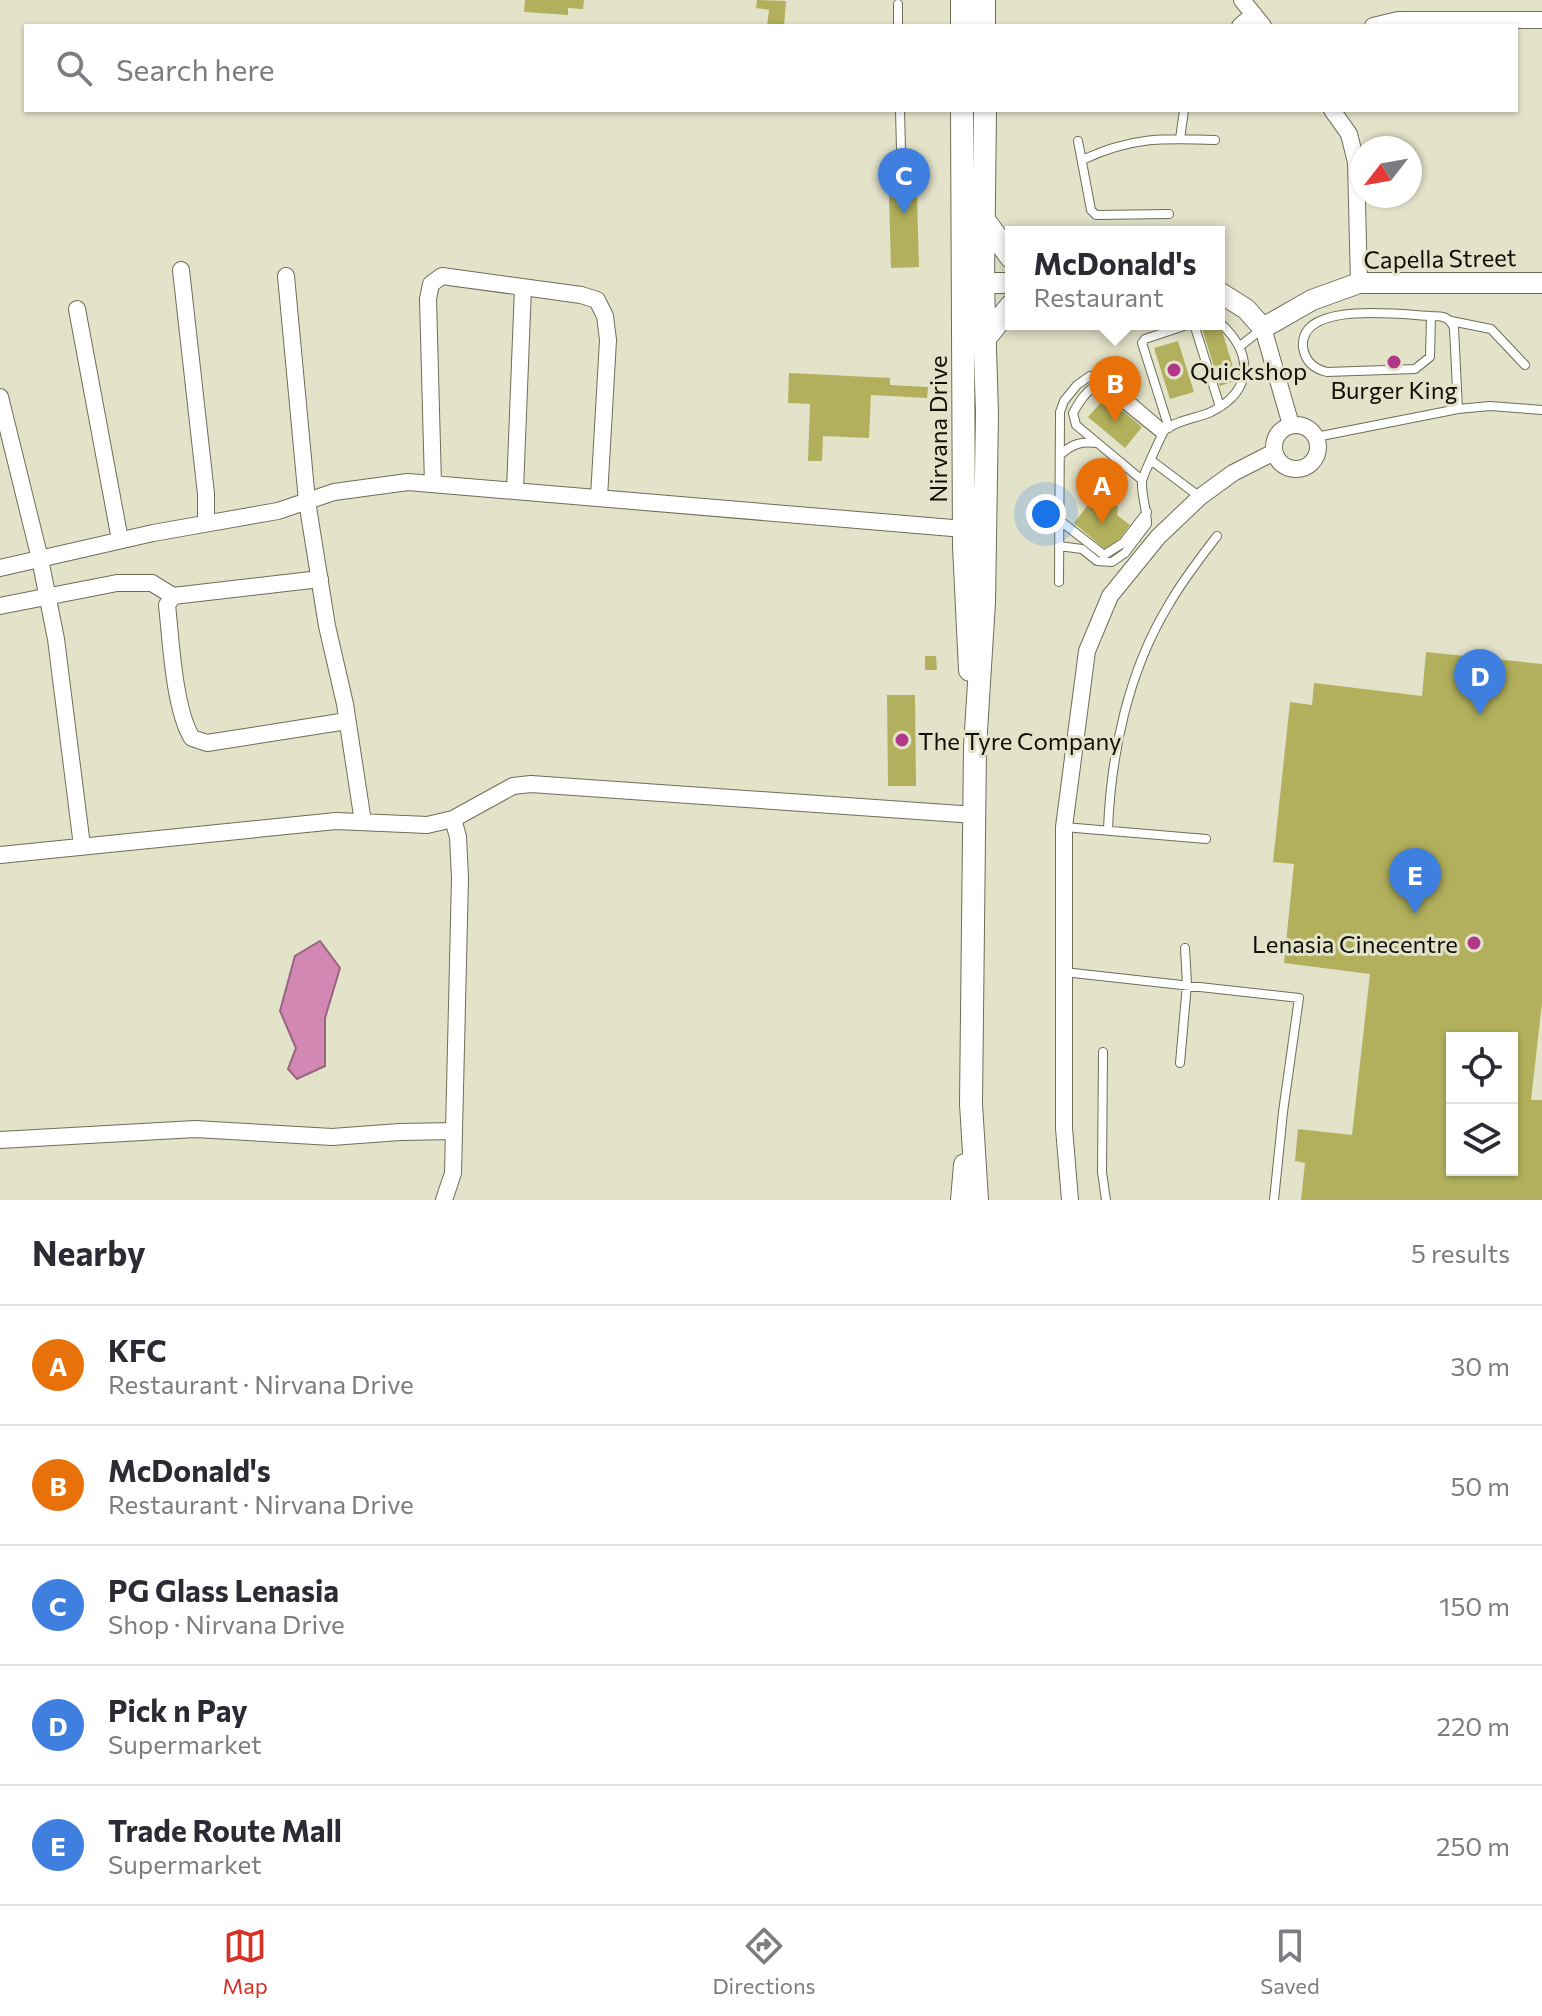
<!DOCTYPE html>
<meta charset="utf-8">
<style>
body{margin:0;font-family:Commissioner,sans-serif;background:#f7f7f7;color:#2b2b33}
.controls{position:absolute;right:24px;bottom:24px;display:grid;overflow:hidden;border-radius:0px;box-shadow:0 2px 6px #0004}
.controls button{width:72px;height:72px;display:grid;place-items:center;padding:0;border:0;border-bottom:2px solid #e1e1e2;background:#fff;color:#2b2b33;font:40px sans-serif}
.compass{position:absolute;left:1350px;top:136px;width:72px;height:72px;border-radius:50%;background:#fff;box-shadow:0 2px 6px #0004;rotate:239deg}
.you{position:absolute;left:1046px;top:514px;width:28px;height:28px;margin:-20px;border:6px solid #fff;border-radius:50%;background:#1a73e8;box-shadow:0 0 0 12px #1a73e833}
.badge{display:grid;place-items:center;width:52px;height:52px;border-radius:50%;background:#d93025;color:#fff;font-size:26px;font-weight:700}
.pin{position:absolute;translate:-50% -66px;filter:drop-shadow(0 2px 4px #0008)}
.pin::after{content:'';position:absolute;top:42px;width:28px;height:24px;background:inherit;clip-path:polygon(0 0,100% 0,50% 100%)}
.popup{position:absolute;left:1005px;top:226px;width:220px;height:104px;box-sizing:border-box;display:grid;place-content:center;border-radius:0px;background:#fff;filter:drop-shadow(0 2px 6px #0005);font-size:26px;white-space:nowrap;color:#7c7c81}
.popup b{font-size:30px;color:#2b2b33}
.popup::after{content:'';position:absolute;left:50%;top:100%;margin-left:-16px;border:16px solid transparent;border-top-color:#fff}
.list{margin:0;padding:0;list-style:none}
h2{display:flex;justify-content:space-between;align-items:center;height:104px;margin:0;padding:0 32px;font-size:34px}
h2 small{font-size:26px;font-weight:400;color:#7c7c81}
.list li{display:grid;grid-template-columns:52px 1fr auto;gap:24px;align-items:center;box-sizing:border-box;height:120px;padding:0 32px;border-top:2px solid #e1e1e2}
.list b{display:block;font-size:30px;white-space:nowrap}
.list p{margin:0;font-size:26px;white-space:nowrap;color:#7c7c81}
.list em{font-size:26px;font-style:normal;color:#7c7c81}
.icon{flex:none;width:44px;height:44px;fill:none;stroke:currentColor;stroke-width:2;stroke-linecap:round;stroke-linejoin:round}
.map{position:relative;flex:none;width:1542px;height:1200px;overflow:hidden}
.search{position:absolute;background:#fff;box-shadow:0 2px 6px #0004;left:24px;right:24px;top:24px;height:88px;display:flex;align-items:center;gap:20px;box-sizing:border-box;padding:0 28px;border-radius:0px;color:#7c7c81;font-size:30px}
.sheet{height:704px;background:#fff}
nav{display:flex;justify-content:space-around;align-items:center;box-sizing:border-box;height:112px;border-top:2px solid #e1e1e2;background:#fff;font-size:22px;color:#7c7c81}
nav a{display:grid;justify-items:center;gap:4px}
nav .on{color:#d93025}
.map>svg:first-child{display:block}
.water{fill:#d388b4;stroke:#986480;stroke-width:2}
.building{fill:#b2b05c;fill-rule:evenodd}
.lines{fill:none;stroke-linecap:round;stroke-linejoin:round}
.service-casing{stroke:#6e6e58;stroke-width:10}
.minor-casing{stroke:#6e6e58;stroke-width:18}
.tertiary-casing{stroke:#6e6e58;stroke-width:22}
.secondary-casing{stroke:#6e6e58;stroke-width:24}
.service{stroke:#fff;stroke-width:8}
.minor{stroke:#fff;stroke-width:16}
.tertiary{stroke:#fff;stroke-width:20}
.secondary{stroke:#fff;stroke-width:22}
.poi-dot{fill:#b13789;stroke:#e3e3ca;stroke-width:3}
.labels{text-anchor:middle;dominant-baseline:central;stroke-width:6;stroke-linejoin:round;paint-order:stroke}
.street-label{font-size:24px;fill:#0f0f07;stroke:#e3e3ca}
.poi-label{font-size:24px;fill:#0f0f07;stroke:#e3e3ca;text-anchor:start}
</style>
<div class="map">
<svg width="1542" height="1200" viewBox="0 0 1542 1200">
<rect width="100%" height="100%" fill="#e3e3ca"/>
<path class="water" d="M320,941L340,968L325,1018V1066L297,1079L288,1069L296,1048L280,1011L295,956Z"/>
<path class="building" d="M525,0H584L583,9L568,8V15L524,12Z
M757,0L786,1L784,26H767L769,10L756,8Z
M916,159L919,267L891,268L888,160Z
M1206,324H1220L1237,380L1220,386L1201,325Z
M1178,341L1194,392L1170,399L1154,348Z
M789,373L890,378V385L928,387L927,398L871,395L869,438L823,436L822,461H808L810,404L788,403Z
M1106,397L1142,427L1125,448L1088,417Z
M1103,496L1110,500L1114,497L1118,507L1117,515L1130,525L1112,549L1106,550L1074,523L1091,501Z
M1426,652L1542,664V1003L1531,1100H1542V1200H1301L1305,1163L1295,1161L1298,1129L1352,1135L1370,974L1284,963L1294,864L1273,862L1290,702L1312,705L1314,683L1422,696ZM1452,1038H1512V1170H1452Z
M925,656H936L937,670H925Z
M887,695H915L916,786H888Z"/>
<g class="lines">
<g class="service-casing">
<path id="service" d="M898,4V26
M900,110L901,150
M1180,139L1184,110
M1078,141L1091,210L1096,215L1169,214
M1082,160C1132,137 1161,138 1215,140
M1431,316L1430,357L1415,369L1327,372C1314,369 1305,361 1303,347C1299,300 1402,315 1431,316C1442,316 1449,316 1454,328L1458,409
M1451,321L1491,329L1525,365
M1194,324L1220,407
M1239,347L1263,328
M1169,428L1142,343L1145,339L1190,324
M1316,437L1458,409L1490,406L1542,410
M1060,455C1072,444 1081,441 1097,443
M1152,461L1200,497
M1142,480L1076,425L1073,413C1079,402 1088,387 1100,385L1162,435
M1059,520L1104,555L1123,543L1147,512
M1059,546L1082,549L1097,561L1112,562L1125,553L1147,524C1147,510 1141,494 1142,481C1143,476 1162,433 1165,430C1177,420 1198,418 1211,412C1255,390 1253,352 1219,322
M1059,582L1060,412L1064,401L1077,385L1090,376L1101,375L1165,430
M1064,827L1206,839
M1108,829C1111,754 1128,672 1168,606C1182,581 1200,558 1217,536
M1064,972L1299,998L1283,1112L1274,1200
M1103,1052L1102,1172L1106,1200
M1180,1063L1187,984L1185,948"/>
</g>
<g class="minor-casing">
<path id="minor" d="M1242,0L1263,26
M1240,26L1253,15
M1373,26L1398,20H1542
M1332,110L1349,134L1356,162L1359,283
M181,270L206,494V523
M286,276L307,501L327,626L345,704L363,822
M77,309L120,540
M1263,328L1291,425
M0,397L40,559L56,639L82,846
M1274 447a22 22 0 1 1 44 0a22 22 0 1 1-44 0Z
M433,484L428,299L431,284L442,276L581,295L597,300L605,316L608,340L599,497
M515,490L523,287
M0,568L153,533L278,511L334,492L408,482L964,529
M320,579L173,596L167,605C171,641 174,709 192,738L207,743L347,721
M0,606L117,583H152L173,596
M0,855L336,821L427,825L453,819L513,786L531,784L975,815
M0,1140L195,1129L332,1137L400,1132L454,1131
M444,1200L453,1173L460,878L458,837L453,819
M1070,1200L1064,1128V827L1087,651L1110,596L1158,537L1200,497L1233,473L1274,452"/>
</g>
<g class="tertiary-casing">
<path id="tertiary" d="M967,283H1011
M1219,292L1246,309L1263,328L1312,300L1359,283H1542"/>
</g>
<g class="secondary-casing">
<path id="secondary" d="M984,0V26
M962,26V0
M962,110L964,546L970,670
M984,220L1011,257
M985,338L1011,306
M962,1200L965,1165
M977,1200L971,1104L975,747L984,602L987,413L983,283L985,110"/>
</g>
<use href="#service" class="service"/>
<use href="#minor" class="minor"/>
<use href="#tertiary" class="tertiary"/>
<use href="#secondary" class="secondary"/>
</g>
<g class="poi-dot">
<circle cx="1394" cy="362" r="8"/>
<circle cx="1174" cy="370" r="8"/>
<circle cx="902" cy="740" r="8"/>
<circle cx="1474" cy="943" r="8"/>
</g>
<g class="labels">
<g class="street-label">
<text transform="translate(1440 258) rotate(-1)">Capella Street</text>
<text transform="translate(937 429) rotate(-90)">Nirvana Drive</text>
</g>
<g class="poi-label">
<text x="1190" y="370">Quickshop</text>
<text x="1394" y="389" text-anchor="middle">Burger King</text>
<text x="918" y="740">The Tyre Company</text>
<text x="1458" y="943" text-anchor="end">Lenasia Cinecentre</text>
</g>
</g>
</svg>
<div class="controls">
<button><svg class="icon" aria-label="locate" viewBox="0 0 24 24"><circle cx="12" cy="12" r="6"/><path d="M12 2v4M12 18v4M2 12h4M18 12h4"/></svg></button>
<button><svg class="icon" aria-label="layers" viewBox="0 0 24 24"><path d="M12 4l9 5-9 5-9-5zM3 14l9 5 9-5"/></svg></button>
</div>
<svg class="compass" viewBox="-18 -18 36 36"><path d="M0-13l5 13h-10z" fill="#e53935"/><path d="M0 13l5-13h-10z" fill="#7c7c81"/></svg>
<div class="you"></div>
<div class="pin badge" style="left:1102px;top:524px;background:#e8710a">A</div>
<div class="pin badge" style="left:1115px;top:422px;background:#e8710a">B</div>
<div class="popup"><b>McDonald's</b>Restaurant</div>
<div class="pin badge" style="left:904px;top:214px;background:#3f7fe0">C</div>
<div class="pin badge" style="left:1480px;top:715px;background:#3f7fe0">D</div>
<div class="pin badge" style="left:1415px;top:914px;background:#3f7fe0">E</div>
<div class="search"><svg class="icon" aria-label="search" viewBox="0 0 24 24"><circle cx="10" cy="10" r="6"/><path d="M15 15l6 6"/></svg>Search here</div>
</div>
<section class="sheet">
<h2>Nearby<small>5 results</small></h2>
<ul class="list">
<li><span class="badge" style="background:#e8710a">A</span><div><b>KFC</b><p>Restaurant · Nirvana Drive</p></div><em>30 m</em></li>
<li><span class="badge" style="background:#e8710a">B</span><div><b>McDonald's</b><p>Restaurant · Nirvana Drive</p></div><em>50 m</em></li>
<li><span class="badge" style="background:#3f7fe0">C</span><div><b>PG Glass Lenasia</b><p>Shop · Nirvana Drive</p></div><em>150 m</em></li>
<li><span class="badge" style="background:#3f7fe0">D</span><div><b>Pick n Pay</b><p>Supermarket</p></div><em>220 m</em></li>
<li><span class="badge" style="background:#3f7fe0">E</span><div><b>Trade Route Mall</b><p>Supermarket</p></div><em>250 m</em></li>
</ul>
</section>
<nav>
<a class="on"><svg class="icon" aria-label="map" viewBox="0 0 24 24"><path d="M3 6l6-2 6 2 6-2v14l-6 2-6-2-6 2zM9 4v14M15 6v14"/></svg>Map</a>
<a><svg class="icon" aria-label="directions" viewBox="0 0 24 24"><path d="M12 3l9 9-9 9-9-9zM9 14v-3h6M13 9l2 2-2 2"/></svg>Directions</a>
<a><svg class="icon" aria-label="saved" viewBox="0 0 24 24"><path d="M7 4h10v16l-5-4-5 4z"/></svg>Saved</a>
</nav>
